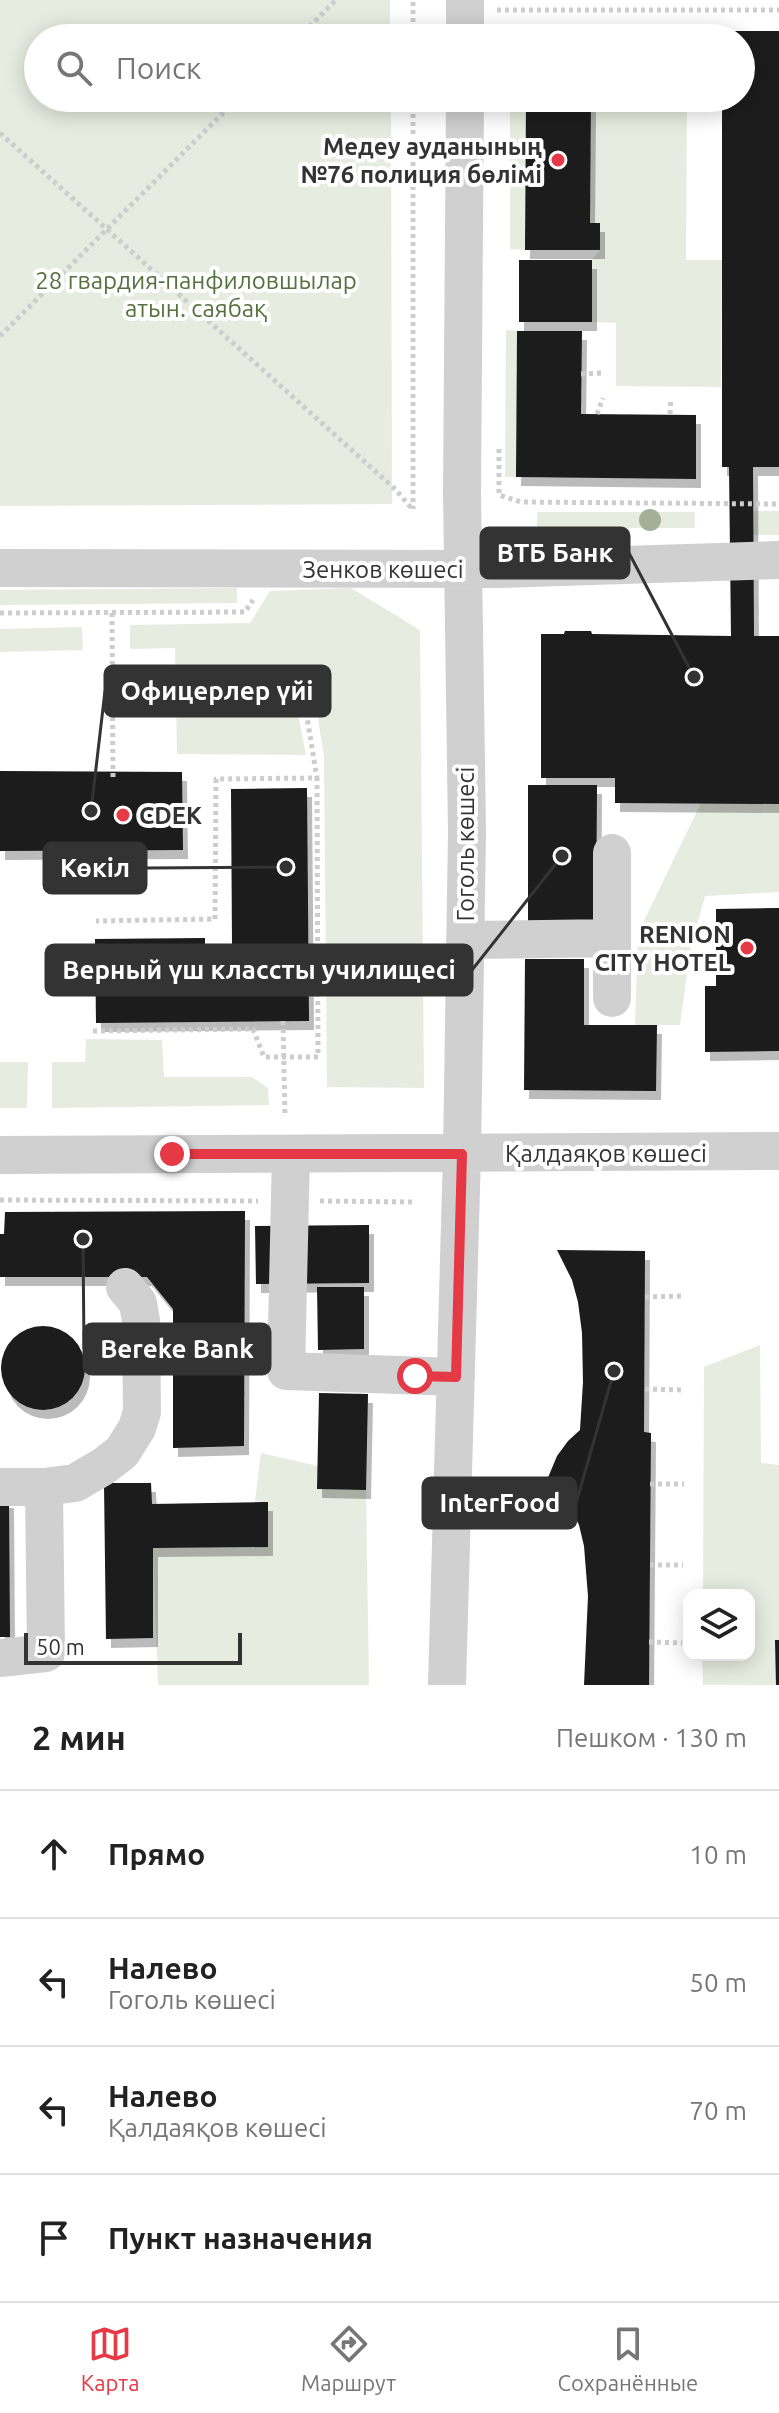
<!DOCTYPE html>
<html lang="ru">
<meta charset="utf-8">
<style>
body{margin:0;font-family:Ubuntu,sans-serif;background:#f2f2f2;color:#222}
.controls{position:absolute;right:24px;bottom:24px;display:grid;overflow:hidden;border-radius:16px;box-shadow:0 4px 20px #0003}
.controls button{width:72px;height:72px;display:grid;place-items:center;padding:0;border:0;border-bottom:2px solid #e0e0e0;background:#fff;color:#222;font:40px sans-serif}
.scale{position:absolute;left:24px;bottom:20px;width:218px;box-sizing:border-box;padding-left:8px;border:4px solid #333;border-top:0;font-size:22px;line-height:28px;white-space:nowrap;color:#333;-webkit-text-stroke:6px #fff;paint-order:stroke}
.stop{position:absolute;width:24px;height:24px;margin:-18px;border:6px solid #e63946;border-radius:50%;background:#fff}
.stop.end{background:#e63946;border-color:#fff;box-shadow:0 2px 8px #0008}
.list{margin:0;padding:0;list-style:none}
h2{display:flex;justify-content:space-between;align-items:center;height:104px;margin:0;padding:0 32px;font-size:34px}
h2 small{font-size:26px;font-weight:400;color:#767676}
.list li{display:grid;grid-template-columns:52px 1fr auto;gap:24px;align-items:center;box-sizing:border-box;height:128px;padding:0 32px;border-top:2px solid #e0e0e0}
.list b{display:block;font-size:30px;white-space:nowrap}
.list p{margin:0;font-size:26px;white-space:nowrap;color:#767676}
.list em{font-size:26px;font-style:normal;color:#767676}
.icon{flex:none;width:44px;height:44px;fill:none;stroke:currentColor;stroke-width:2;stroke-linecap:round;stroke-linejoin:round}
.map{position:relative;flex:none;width:779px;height:1685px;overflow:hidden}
.search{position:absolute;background:#fff;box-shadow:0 4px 20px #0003;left:24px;right:24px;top:24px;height:88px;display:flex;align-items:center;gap:20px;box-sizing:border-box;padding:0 28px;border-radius:44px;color:#767676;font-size:30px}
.sheet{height:616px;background:#fff}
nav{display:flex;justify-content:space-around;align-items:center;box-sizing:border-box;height:112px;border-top:2px solid #e0e0e0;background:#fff;font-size:22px;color:#767676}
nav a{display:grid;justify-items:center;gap:4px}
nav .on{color:#e63946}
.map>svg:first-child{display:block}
.green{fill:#e6ecdf}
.building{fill:#1a1a1a;filter:url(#shadow)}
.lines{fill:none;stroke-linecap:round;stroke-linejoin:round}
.path{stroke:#cdcdcd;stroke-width:5;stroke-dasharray:4 4;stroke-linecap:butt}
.minor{stroke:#d0d0d0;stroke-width:38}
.tree{fill:#a2b095}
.route{stroke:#e63946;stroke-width:10}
.poi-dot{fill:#e63946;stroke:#fff;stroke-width:3}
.labels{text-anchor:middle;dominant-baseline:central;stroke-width:8;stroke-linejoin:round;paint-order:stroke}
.poi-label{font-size:24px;font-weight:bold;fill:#333;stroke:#fff;text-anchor:end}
.park-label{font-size:24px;fill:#56703f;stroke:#fff}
.street-label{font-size:24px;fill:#333;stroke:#fff}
.leader{fill:none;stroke:#333;stroke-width:3}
.callout-dot{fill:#333;stroke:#fff;stroke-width:3}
.callout{fill:#333;stroke:#333;stroke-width:3}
.callout-label{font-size:26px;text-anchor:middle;font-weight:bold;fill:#fff}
</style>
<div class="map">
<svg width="779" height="1685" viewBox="0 0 779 1685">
<defs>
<filter id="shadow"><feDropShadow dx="5" dy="9" stdDeviation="0" flood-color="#0004"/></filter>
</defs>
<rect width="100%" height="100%" fill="#fff"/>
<path class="green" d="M0,0H390V38H38V98H391L392,504L0,506Z
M510,98H526L525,250L510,249Z
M591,98H687L686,260H722L721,387L616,386V323L592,322V260L600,250V224L590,223Z
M506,330L517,331L516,477H505Z
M753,511H779V535H753Z
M537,512H695V528H537Z
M237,588V603L0,605V590Z
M351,588L420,630L424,1088L327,1087L324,757L311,674H290L306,755L177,754L175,648L130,649V625L250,623L270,591Z
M82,627L83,650L0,652V629Z
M701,803L779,804V892L705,896L690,951L680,1025H635L638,933Z
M86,1039L162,1040L164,1077H252L268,1088L269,1105L52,1108V1062H85Z
M0,1062H28L27,1108H0Z
M760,1345L761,1463L779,1465V1640L776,1685H703L702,1655H749V1595H703L704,1367Z
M261,1453L318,1466L317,1489L366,1490L369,1685H158L153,1548L268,1547V1503L255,1501Z"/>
<path class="building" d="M544,25L633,26V38H532Z
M722,31H779V467H753L754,636H779V804L615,803V778H541V634H564L565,631H591L592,634L731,636L729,467H722V98H741V38H722Z
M526,98H591L590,223H600V250H525Z
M519,260H592V322H519Z
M517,331H582L581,414L696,415V479L516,477Z
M0,771L182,772L183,850L0,851Z
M528,785H597L596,927H528Z
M307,788L309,1021L96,1023L95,939L205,938V946L232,945L231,789Z
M779,908V1051L705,1052V986H716V909Z
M525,959H584V1025H657L656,1091L524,1090Z
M245,1211L244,1446L173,1448V1309L147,1277H0V1234H4L5,1212Z
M369,1225V1283L256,1284L255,1226Z
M557,1250L645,1251L644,1432L651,1433L649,1685H584L588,1596L584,1546L579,1525L572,1510L560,1492L547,1480L557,1456L568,1441L580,1430L583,1382L582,1333L578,1302L572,1280Z
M317,1287H364V1349L318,1350Z
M1 1368a42 42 0 1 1 84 0a42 42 0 1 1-84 0Z
M319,1393L368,1394L366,1490L317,1489Z
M104,1483H151L152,1504L268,1502V1547L153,1548V1638L106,1639Z
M0,1499H9L10,1637H0Z
M775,1640H779V1685H776Z"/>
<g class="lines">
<path class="path" d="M497,10H779
M298,38L336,0
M413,38V0
M413,98V509
M0,133L396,490L413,510
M0,336L238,98
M581,374L602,373
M597,414L603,398
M670,414L671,399
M499,449V495L521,502L779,504
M0,613L245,612L253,600
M112,613L113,777
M301,681L317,778
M283,1021L285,1116
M93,1031L253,1029L264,1057H318L317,778L216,779L215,919L96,921
M0,1200L258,1201
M320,1201L415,1202
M645,1297L685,1296
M645,1389L684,1390
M650,1484H684
M650,1565H683
M649,1642L682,1643"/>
<path class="minor" d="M465,38V0
M0,568L499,569L779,560
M612,853V998
M465,940L612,938
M291,1154L286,1371L456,1377
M0,1155L779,1151
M0,1487H44L46,1653L0,1658
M44,1487L75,1483L104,1466L122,1452L137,1428L142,1412L141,1321L138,1303L125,1287
M447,1685L462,1154L467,832L462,493L465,98"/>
</g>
<circle class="tree" cx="650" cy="520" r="11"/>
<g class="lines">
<path class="route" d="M172,1154H462L456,1377L415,1376"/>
</g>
<g class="poi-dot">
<circle cx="558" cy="160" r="8"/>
<circle cx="123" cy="815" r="8"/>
<circle cx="747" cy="948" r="8"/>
</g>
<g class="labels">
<g class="poi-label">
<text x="542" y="146">Медеу ауданының<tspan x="542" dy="28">№76 полиция бөлімі</tspan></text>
<text x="139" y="815" text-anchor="start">CDEK</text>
<text x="731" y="934">RENION<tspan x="731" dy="28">CITY HOTEL</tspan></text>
</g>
<g class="park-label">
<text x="196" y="280">28 гвардия-панфиловшылар<tspan x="196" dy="28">атын. саябақ</tspan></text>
</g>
<g class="street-label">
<text x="383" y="569">Зенков көшесі</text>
<text transform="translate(465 844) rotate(-90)">Гоголь көшесі</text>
<text x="606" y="1153">Қалдаяқов көшесі</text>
</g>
</g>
<path class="leader" d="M694 677L629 553M91 811L105 691M286 867L146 868M562 856L472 970M83 1239L84 1349M614 1371L576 1503"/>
<g class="callout-dot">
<circle cx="694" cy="677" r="8"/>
<circle cx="91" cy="811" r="8"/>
<circle cx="286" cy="867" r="8"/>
<circle cx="562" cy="856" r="8"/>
<circle cx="83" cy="1239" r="8"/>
<circle cx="614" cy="1371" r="8"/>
</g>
<g class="callout">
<rect x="481" y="528" width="148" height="50" rx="8"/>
<rect x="105" y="666" width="225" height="50" rx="8"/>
<rect x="44" y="843" width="102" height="50" rx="8"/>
<rect x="46" y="945" width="426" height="50" rx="8"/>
<rect x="84" y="1324" width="186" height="50" rx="8"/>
<rect x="423" y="1478" width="153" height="50" rx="8"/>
</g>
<g class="callout-label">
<text x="555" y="562">ВТБ Банк</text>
<text x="217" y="700">Офицерлер үйі</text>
<text x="95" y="877">Көкіл</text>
<text x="259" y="979">Верный үш классты училищесі</text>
<text x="177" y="1358">Bereke Bank</text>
<text x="500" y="1512">InterFood</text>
</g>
</svg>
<div class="controls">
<button><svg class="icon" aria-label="layers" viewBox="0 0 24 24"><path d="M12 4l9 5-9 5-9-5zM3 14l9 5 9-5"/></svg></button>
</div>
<div class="scale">50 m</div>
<div class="stop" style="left:415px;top:1376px"></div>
<div class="stop end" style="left:172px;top:1154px"></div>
<div class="search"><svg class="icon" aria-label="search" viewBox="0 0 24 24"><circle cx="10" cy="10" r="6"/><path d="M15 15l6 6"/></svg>Поиск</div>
</div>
<section class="sheet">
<h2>2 мин<small>Пешком · 130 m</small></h2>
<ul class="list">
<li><svg class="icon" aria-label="ahead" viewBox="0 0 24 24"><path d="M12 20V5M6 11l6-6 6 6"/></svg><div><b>Прямо</b></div><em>10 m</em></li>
<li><svg class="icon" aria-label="left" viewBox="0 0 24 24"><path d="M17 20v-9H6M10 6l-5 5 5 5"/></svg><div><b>Налево</b><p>Гоголь көшесі</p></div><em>50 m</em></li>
<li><svg class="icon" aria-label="left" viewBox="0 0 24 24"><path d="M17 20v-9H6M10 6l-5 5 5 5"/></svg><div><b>Налево</b><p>Қалдаяқов көшесі</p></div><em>70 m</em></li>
<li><svg class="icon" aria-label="arrive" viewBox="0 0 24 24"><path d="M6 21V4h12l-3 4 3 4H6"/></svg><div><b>Пункт назначения</b></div></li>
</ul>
</section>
<nav>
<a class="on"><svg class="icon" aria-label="map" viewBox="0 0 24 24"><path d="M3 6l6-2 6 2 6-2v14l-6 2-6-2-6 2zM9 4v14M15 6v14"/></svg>Карта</a>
<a><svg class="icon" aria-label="directions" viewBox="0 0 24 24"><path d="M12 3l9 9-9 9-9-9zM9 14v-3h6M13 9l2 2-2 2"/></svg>Маршрут</a>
<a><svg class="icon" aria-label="saved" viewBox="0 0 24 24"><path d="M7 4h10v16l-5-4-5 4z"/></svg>Сохранённые</a>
</nav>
